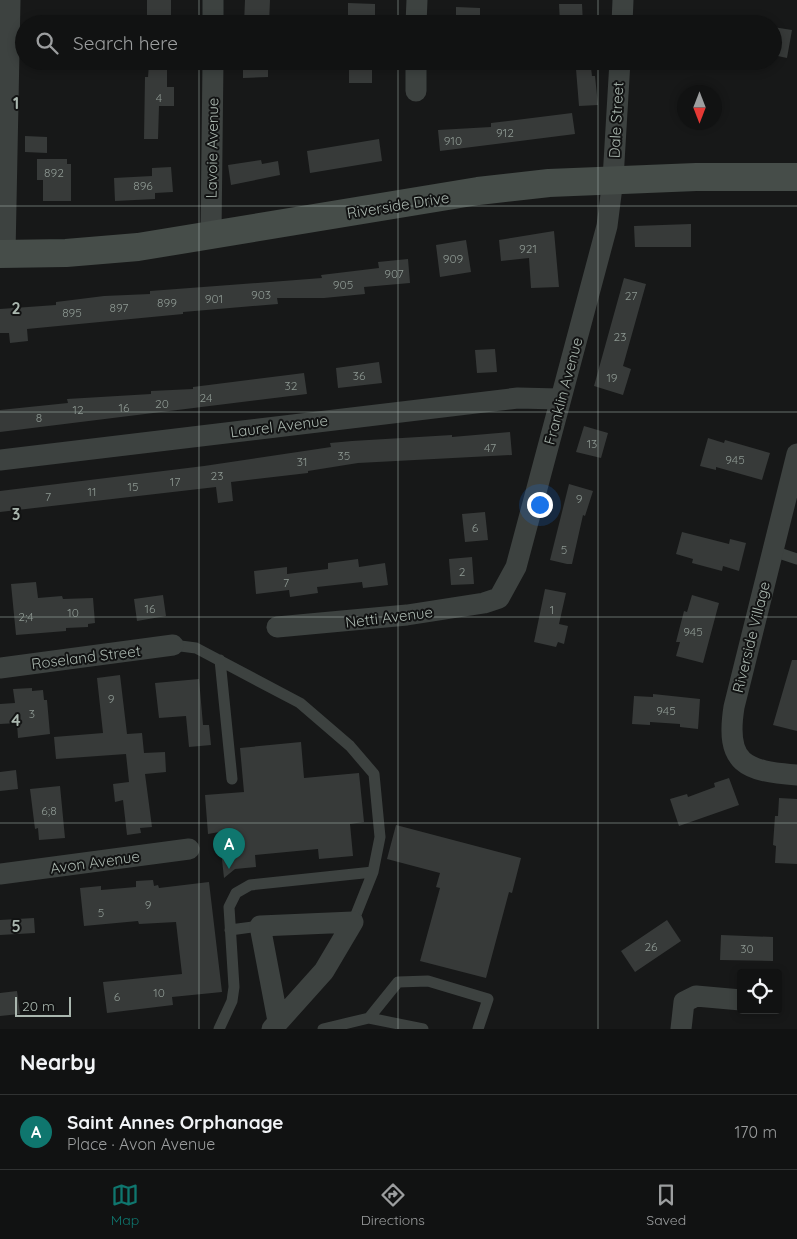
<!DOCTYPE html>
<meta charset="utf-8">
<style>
body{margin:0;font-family:Quicksand,sans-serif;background:#1a1b1b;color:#f1f3f6}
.controls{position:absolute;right:15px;bottom:15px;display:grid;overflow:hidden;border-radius:5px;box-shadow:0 2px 8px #0003}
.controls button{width:45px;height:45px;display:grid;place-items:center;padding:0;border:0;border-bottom:1px solid #303232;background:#111212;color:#f1f3f6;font:25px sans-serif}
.compass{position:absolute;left:677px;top:85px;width:45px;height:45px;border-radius:50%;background:#111212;box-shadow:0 2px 8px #0003;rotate:180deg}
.scale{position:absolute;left:15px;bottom:12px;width:56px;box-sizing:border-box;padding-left:5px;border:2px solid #aab7af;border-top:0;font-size:14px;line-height:18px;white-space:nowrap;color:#aab7af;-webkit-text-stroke:4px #121313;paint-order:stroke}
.you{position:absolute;left:539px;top:504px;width:18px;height:18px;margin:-12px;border:4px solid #fff;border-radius:50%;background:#1a73e8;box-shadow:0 0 0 8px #1a73e833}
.badge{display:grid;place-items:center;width:32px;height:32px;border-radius:50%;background:#0f766e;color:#fff;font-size:16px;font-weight:700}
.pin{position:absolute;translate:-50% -41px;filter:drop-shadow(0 1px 2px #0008)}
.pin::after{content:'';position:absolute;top:26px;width:18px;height:15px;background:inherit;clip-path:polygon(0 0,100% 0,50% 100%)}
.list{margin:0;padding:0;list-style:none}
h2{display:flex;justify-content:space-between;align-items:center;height:65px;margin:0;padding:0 20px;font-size:21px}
h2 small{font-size:16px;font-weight:400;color:#9c9e9f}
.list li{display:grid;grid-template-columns:32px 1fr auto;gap:15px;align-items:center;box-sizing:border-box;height:75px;padding:0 20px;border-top:1px solid #303232}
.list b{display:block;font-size:19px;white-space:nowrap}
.list p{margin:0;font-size:16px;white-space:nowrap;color:#9c9e9f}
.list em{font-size:16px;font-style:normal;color:#9c9e9f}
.icon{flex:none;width:28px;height:28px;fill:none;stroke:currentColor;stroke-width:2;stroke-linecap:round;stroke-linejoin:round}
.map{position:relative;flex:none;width:797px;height:1029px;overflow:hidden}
.search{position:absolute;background:#111212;box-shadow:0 2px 8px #0003;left:15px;right:15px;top:15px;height:55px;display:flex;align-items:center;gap:12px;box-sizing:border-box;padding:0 18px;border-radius:28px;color:#9c9e9f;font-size:19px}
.sheet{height:140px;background:#111212}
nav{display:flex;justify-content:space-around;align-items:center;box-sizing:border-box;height:70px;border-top:1px solid #303232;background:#111212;font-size:14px;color:#9c9e9f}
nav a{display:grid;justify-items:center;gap:2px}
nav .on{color:#0f766e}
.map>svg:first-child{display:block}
.building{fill:#373a39}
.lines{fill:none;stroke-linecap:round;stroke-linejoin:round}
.lane{stroke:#3d4240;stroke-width:11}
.street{stroke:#3d4240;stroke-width:21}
.secondary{stroke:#464d49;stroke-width:28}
.grid{fill:none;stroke:#aab7af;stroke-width:1;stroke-opacity:0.55}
.labels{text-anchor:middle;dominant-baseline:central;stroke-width:4;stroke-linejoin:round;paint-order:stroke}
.number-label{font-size:12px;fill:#8d9892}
.street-label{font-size:15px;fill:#aab7af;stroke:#121313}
.grid-label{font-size:16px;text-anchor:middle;font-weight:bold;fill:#aab7af;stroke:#121313;stroke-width:4;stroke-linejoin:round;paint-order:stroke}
</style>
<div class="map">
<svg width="797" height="1029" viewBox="0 0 797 1029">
<rect width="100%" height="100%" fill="#171818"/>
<path class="building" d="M147,0H171V24H147Z
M245,0H270L269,24H244Z
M348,3L375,4V24H348Z
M559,4H582L583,24H560Z
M456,7L480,8V24H456Z
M773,27L792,30L787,58L773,55Z
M243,61H268V77L243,78Z
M349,61H372V83H349Z
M149,64H167V87H174V106H159L158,139H144L145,77H148Z
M591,68L592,76H595L598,105L579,106L576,69Z
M572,113L575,134L440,151L438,130L491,127V123Z
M25,136L47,137V153L25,152Z
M379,139L382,161L310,173L307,151Z
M37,159H67V164H71V201H43V180H37Z
M261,160L262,164L278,161L280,175L231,185L228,165Z
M171,167L173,192L155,193V199L115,201L114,178L152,176V168Z
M691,224V247H635L634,226Z
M554,231L559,287L531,288L529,258L501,261L499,240Z
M466,240L471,272L440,277L436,245Z
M408,259L410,283L364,287L365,294L324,298H277L278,304L183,312V314L27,329L28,341L10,343L9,333H0V309L56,305V302L104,296L150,294V291L322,278L321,275L379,268L378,262Z
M624,278L646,284L623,366L631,369L623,395L594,386Z
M495,349L497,372L477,373L475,350Z
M379,362L382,383L338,388L336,368Z
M304,373L307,394L0,432V410L68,403L67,399L151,394V391L193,389V387Z
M584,426L608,433L601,458L576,452Z
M510,432L512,455L358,463L308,471V473L231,482L233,501L218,503L216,487L0,512V491L204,466L331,447L330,443L352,441L452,435V437Z
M708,438L724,443L725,440L770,453L762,480L716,467V470L700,466Z
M569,484L593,491L585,516L583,515L572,564H567L550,560Z
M485,512L488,540L465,542L462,514Z
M682,532L729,544L730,539L746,543L739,571L723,566L722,571L692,563L693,559L676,554Z
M472,557L474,584L451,585L449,559Z
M358,559L359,567L385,563L388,585L363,588L362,582L317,587L318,593L290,597L289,590L256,594L254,571L287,567V574L328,569V563Z
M36,582L38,598L62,596L63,599L93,598L95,623L88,624V627L66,628V631L16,635L11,584Z
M545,589L566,593L559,624L568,626L564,644L558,642L556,647L534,642Z
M163,595L166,616L137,621L134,599Z
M692,595L719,603L703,663L676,656L680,642H676L684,611L687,612Z
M792,660H797V731L773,725Z
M120,675L127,734L142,733L144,753L165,752L166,772L145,774L152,827L140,828L141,833L127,835L123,800L115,802L113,784L129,782L126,754L56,759L54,737L103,733L97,678Z
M199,679L203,725H209L211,745L189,747L186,716L159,718L155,683Z
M32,688V691L43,690L44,700H47L50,734L18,738L17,723L0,724V704L15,703L13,689Z
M653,694L700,699L698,729L680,727V724L650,722V725L632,724L634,696L653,697Z
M301,742L304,778L359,773L364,822L350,824L353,856L319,859L318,849L255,855L256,867L235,869L224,878L219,832L208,834L205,795L244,792L240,748Z
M16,770L18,789L0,791V772Z
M729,778L739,805L679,826L670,799L687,794L688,797L715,787L714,783Z
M60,786L65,838L39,840L38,828L35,829L30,789Z
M779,798L797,799V864L775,863L776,846L773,845L775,816H778Z
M396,825L521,858L512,893L509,892L486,978L420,961L440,888L436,887L440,873L387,859Z
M153,880L154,886L158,885L159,888L209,882L222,992L172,997L173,1005L107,1013L103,982L182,974L176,922L139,924L138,921L84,926L80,888L101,886V890L136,887V881Z
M34,918L35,933L0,935V920Z
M667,920L681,941L635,972L621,951Z
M721,935L773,937V961L720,960Z
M17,991L20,1014L0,1016V993Z"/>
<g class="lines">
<path class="lane" d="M773,551L797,559
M173,645L196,648L300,703L350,746L374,774L380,837L373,872L353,922
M220,660L232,779
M230,930L260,926
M369,1018L398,982L428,981L488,999L478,1029
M219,1029L232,1001L234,987L229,907L236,893L250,885L373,872
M323,1029L369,1018L423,1029"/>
<path class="street" d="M213,24V0
M416,24L417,0
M622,24L623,0
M416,91V61
M211,234L213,61
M5,254L10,0
M797,454L734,707C725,764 745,771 797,775
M0,460L518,398L559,399
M277,627L407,615L484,603L499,598L516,567L607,226L613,179L620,61
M0,668L173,645
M0,874L189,849
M272,1029L324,971L353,922L260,926L278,1021
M681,1029L684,1002L696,996L741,1000"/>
<path class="secondary" d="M0,254L66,253L138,247L478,191L549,183L696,177H797"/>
</g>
<path class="grid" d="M199,0V24M398,0V24M598,0V24M199,61V1029M398,61V1029M598,61V1029M0,206H797M0,412H797M0,617H797M0,823H797"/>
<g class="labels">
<g class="number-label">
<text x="159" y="97">4</text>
<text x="505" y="132">912</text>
<text x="453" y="140">910</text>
<text x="54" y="172">892</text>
<text x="143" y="185">896</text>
<text x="528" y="248">921</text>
<text x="453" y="258">909</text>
<text x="394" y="273">907</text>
<text x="343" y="284">905</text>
<text x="261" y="294">903</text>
<text x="631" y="295">27</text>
<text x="214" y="298">901</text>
<text x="167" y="302">899</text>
<text x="119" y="307">897</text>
<text x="72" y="312">895</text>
<text x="620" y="336">23</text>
<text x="359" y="375">36</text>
<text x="612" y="377">19</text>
<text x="291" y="385">32</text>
<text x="206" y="397">24</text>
<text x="162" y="403">20</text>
<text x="124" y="407">16</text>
<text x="78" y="409">12</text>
<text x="39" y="417">8</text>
<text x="592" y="443">13</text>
<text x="490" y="447">47</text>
<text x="344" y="455">35</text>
<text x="735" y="459">945</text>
<text x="302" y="461">31</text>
<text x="217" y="475">23</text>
<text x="175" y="481">17</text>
<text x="133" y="486">15</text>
<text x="92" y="491">11</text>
<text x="48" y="496">7</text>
<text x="579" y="498">9</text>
<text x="475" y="527">6</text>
<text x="564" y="549">5</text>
<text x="462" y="571">2</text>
<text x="286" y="582">7</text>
<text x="150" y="608">16</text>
<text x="552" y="609">1</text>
<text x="73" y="612">10</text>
<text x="26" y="616">2;4</text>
<text x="693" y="631">945</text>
<text x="111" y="698">9</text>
<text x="666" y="710">945</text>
<text x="32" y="713">3</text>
<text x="49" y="810">6;8</text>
<text x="148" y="904">9</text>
<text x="101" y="912">5</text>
<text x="651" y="946">26</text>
<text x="747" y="948">30</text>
<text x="159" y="992">10</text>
<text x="117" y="996">6</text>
</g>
<g class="street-label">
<text transform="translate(616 120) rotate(-87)">Dale Street</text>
<text transform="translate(212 148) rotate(-89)">Lavoie Avenue</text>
<text transform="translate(398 205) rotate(-9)">Riverside Drive</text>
<text transform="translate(563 391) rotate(-75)">Franklin Avenue</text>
<text transform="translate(279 426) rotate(-7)">Laurel Avenue</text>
<text transform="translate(389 617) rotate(-7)">Netti Avenue</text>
<text transform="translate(751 637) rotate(-76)">Riverside Village</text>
<text transform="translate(86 657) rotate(-7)">Roseland Street</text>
<text transform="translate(95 862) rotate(-8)">Avon Avenue</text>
</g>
</g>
<g class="grid-label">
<text x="16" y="109">1</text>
<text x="16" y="314">2</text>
<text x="16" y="520">3</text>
<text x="16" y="726">4</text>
<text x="16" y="932">5</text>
</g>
</svg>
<div class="controls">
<button><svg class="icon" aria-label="locate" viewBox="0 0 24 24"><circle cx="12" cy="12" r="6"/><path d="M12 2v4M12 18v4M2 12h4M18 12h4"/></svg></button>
</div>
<svg class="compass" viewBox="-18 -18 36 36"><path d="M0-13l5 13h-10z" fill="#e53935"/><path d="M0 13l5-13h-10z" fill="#9c9e9f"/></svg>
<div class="scale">20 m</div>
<div class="you"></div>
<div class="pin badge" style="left:229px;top:869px">A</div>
<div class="search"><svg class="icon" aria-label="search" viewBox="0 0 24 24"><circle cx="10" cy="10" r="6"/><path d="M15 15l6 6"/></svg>Search here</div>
</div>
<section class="sheet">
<h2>Nearby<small></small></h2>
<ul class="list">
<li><span class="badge">A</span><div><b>Saint Annes Orphanage</b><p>Place · Avon Avenue</p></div><em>170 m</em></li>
</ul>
</section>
<nav>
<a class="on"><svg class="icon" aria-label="map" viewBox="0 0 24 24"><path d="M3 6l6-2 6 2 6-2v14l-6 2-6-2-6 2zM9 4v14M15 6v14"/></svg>Map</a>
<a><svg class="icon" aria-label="directions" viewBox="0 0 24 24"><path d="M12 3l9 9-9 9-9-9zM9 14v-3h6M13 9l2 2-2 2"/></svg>Directions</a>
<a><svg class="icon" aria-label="saved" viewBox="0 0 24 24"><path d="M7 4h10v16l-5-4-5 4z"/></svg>Saved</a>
</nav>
